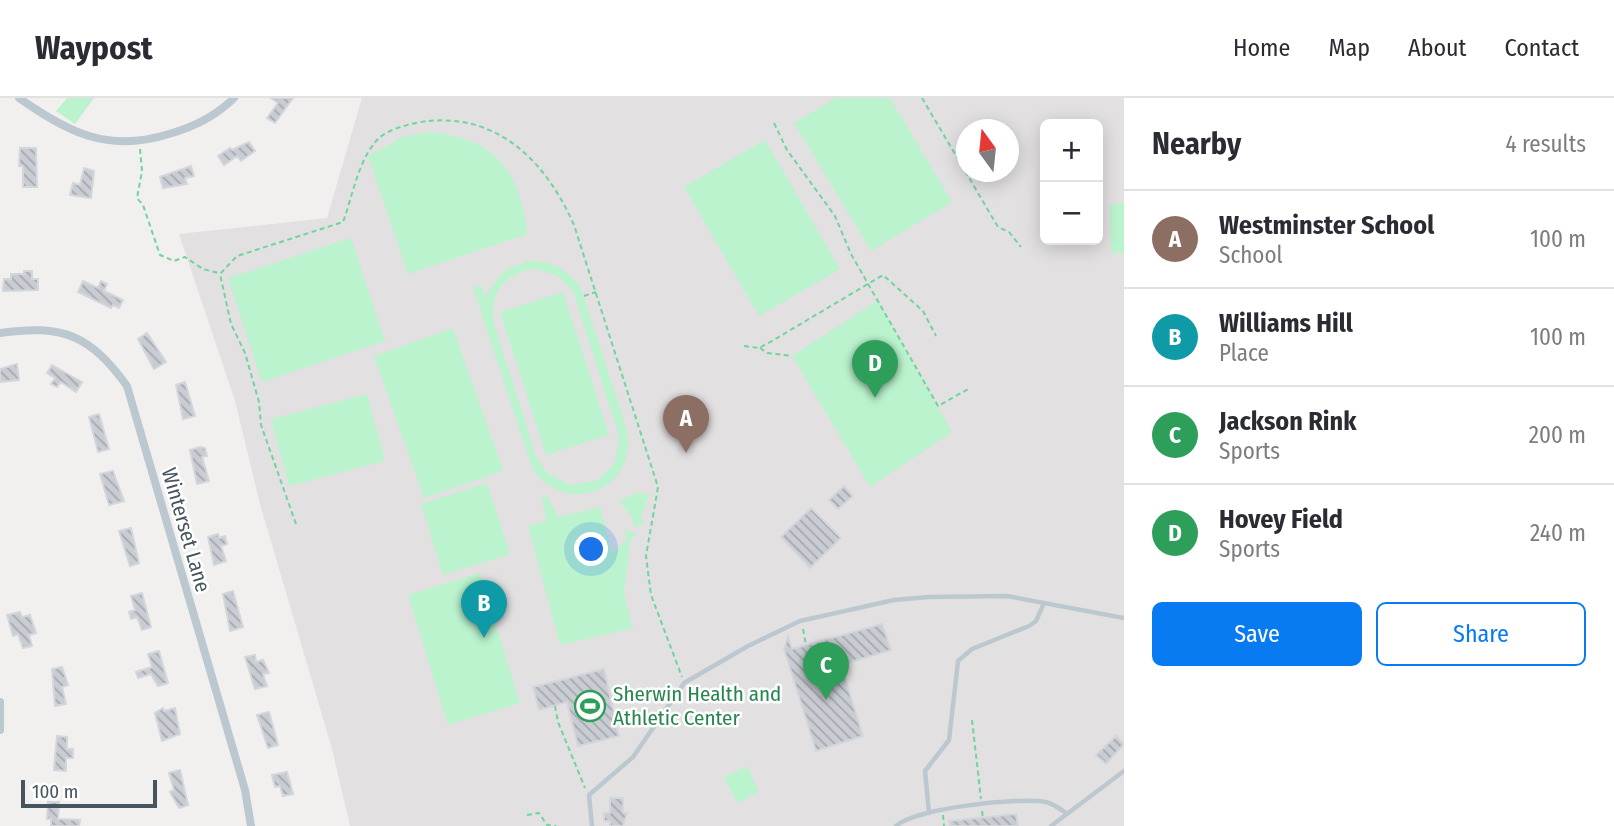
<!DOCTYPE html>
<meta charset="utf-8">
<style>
body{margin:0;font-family:"Fira Sans Condensed",sans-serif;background:#f2f2f3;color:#2b2b33}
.controls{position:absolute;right:21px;top:21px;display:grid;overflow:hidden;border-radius:10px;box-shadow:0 4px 18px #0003}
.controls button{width:63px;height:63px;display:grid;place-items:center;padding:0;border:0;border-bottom:2px solid #e1e1e2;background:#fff;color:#2b2b33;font:35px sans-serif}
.compass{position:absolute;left:956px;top:21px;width:63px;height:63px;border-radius:50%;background:#fff;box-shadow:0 4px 18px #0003;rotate:345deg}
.scale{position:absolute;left:21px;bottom:18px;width:136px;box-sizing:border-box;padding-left:7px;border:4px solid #45545f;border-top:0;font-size:19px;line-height:24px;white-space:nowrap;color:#45545f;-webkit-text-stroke:5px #fff;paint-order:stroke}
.you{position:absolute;left:592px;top:452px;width:24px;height:24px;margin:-18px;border:5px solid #fff;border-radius:50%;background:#1a73e8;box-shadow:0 0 0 10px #1a73e833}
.badge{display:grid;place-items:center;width:46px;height:46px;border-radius:50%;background:#087bf3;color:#fff;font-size:23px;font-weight:700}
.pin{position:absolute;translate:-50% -58px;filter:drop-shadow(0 2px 4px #0008)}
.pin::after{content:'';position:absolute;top:37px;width:24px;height:21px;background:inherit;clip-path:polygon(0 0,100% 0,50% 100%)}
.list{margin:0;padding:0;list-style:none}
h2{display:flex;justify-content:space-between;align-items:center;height:91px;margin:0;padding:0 28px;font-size:30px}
h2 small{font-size:23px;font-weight:400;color:#7c7c81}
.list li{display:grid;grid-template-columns:46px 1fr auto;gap:21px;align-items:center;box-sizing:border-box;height:98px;padding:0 28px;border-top:2px solid #e1e1e2}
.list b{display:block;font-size:26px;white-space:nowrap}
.list p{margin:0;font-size:23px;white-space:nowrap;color:#7c7c81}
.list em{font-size:23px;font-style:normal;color:#7c7c81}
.actions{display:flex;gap:14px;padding:21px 28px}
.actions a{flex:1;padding:16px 0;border:2px solid #087bf3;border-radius:10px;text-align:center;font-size:24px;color:#087bf3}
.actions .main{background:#087bf3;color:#fff}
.map{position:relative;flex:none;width:1124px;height:728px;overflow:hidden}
header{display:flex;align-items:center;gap:42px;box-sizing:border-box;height:98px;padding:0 35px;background:#fff;border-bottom:2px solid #e1e1e2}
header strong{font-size:33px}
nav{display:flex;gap:38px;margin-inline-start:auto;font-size:24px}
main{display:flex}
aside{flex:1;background:#fff}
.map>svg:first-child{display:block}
.education{fill:#e3e0e1;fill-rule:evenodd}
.park{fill:#baf3cd;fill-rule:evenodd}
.building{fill:url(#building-back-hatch);stroke:#d3d6db;stroke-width:2}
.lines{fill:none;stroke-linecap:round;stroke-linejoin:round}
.path{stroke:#6ed59d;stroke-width:2;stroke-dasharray:5 3.5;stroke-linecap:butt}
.lane{stroke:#bcc8d0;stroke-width:4.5}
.street{stroke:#bcc8d0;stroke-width:8}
.labels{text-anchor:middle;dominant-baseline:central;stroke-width:5;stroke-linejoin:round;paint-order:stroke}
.street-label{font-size:21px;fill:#45545f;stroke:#fff}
.leisure-label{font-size:21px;fill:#27864d;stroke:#fff;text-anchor:start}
</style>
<header>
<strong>Waypost</strong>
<nav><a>Home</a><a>Map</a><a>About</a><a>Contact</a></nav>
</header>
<main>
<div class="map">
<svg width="1124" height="728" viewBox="0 0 1124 728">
<defs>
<pattern id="building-back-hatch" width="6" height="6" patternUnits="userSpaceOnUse" patternTransform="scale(1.75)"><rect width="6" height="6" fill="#c9ccd2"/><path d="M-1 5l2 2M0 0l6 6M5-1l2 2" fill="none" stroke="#a5a8ae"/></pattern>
</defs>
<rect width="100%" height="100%" fill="#f2efef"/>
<path class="education" d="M362,0H1124V728H350L332,651L260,406L235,303L179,136L327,120ZM1045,26H1098V142H1045ZM967,32H1009V74H967Z"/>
<path class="park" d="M67,0H94L75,26L56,13Z
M836,0H890L952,104L871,153L794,25Z
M429,34C495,40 521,73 527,136L408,176L368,58L404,38Z
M765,42L840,171L759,218L684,89Z
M1124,105V155H1111L1110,106Z
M351,140L385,243L262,284L228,180Z
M528,163C551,162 568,171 581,190L626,329C641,390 567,422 532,370L473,190L481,187L485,198L504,173ZM536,171L558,178L573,194L619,338L615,365L596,383L570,387L547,375L536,358L494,226C488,196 506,173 536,171Z
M563,194L609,337L546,357L500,214Z
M877,203L952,334L870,389L792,258Z
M453,230L503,373L424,400L374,258Z
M367,296L385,363L289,388L271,321Z
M487,385L510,456L443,477L421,406Z
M636,395L649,396L641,419L645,426L634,429L632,419L619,403Z
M547,398L558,419L600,409L612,455L627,441L624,432L636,436L630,444L624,496L633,530L560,547L528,428L546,423L542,399Z
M480,475L520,605L448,627L408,497Z
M747,668L759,694L737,705L724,679Z"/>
<path class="building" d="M271,0H293L275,25L267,20L278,5Z
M249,44L255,53L241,63L237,58L224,67L218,58L230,50L232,52Z
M20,50H36L37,89H23V68H19Z
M191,68L194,78L185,80L187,86L163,90L160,79Z
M84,70L94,73L91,100L70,97L73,85L80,87Z
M24,173H32V181H38V192L3,193L4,181H11V176H24Z
M83,183L98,190L101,183L107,186L104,193L123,202L119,210L113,207L111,210L78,194Z
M147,235L166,264L154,271L138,241Z
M17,266L19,282L0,284V271Z
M52,267L82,284L76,294L61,284L57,289L51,286L55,280L47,275Z
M185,284L195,318L183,321L176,287Z
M99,316L109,351L98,354L89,319Z
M200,349L205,350L207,358L202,359L209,383L197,386L190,352Z
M113,373L124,403L109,407L100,376Z
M844,388L853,398L838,411L829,402Z
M811,410L841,440L810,470L781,439Z
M131,430L139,465L130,468L119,433Z
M218,436L219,440L225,438L227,446L221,448L226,463L214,467L208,439Z
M233,493L243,529L230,533L223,496Z
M142,495L151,529L142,532L137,519L131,521L129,514L135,512L131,498Z
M20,514L22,519L30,517L36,535L29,537L32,548L23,550L18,536L13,538L7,517Z
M882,526L891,552L841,567L863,638L816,653L784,551L788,538L792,551Z
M159,553L168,585L158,588L151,576L138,580L136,574L152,569L148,556Z
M255,557L256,564L263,562L269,575L263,576L267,588L255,591L245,559Z
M62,569L68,587L62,589L66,606L55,608L52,571Z
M604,571L619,638L578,648L567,604L539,612L533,589Z
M163,610L164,613L175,610L180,636L162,643L155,615Z
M269,614L278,647L268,650L257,617Z
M57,638L67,639V651H73V660H66V673L54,672Z
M1116,638L1124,646L1106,666L1096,657Z
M180,672L188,707L179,710L170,694L174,692L169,675Z
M287,674L293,696L283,698L280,688L275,689L272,677Z
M610,700H623V715H627L623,728H610V723H604V715H610Z
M48,704H59L58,721L80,722L79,728H51V721H47Z
M1016,716L1018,728H950L949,723Z"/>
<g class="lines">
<path class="path" d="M922,0L998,129L1009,134L1021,149
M774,25L787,52L835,118L851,156L938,308L970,290
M140,51L142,73L137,100L143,107L160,157L174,163L185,159L203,171L218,175
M584,198L596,194
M744,248L759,250L772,243L883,177L923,213L936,238
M760,250L767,255L792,258
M296,426L261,327L259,304L245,255L231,226L220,176L237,158L343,124C353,97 358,62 378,41C389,30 413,25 428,23C501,16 547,66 574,127L658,389L646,458L651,497L682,579
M803,531L806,547
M555,608L558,624L585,690
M972,622L981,701
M982,713L983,720
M527,717L539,715L547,727L556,728
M943,717L944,728"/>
<path class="lane" d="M929,715L925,673L949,642L958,563L972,551L1029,528L1036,523L1044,505
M592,728L589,697L633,659L684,585L748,548L800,523L894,502L929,499L1007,498L1124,520
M896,728C915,710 1020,699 1046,704C1053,706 1059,710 1065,714
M1051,728L1124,673"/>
<path class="street" d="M19,0C69,35 108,55 169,36C194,29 216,18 234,0
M0,235C63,226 90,237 127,288L245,692L251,728
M0,604V632"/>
</g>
<defs>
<g id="stadium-ring" transform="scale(1.575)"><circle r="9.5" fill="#fff" stroke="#2e9e5b" stroke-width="1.5"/><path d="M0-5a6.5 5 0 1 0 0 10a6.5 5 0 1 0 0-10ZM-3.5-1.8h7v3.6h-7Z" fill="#2e9e5b"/></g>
</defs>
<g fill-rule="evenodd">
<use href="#stadium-ring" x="590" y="608"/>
</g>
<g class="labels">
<g class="street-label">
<text transform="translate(186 432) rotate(74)">Winterset Lane</text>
</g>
<g class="leisure-label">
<text x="613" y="596">Sherwin Health and<tspan x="613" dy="24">Athletic Center</tspan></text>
</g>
</g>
</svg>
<div class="controls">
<button>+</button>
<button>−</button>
</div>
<svg class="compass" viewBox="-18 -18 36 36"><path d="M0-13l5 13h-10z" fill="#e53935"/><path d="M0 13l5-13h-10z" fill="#7c7c81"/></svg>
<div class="scale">100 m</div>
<div class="you"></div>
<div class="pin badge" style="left:686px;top:355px;background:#8d6e63">A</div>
<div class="pin badge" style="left:484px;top:540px;background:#0f9aa8">B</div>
<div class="pin badge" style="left:826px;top:602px;background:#2e9e5b">C</div>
<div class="pin badge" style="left:875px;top:300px;background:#2e9e5b">D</div>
</div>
<aside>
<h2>Nearby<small>4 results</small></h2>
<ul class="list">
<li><span class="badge" style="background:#8d6e63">A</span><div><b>Westminster School</b><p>School</p></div><em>100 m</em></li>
<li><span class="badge" style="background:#0f9aa8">B</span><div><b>Williams Hill</b><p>Place</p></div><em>100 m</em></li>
<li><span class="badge" style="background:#2e9e5b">C</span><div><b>Jackson Rink</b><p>Sports</p></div><em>200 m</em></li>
<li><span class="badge" style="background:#2e9e5b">D</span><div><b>Hovey Field</b><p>Sports</p></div><em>240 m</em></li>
</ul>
<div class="actions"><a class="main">Save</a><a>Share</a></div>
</aside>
</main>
